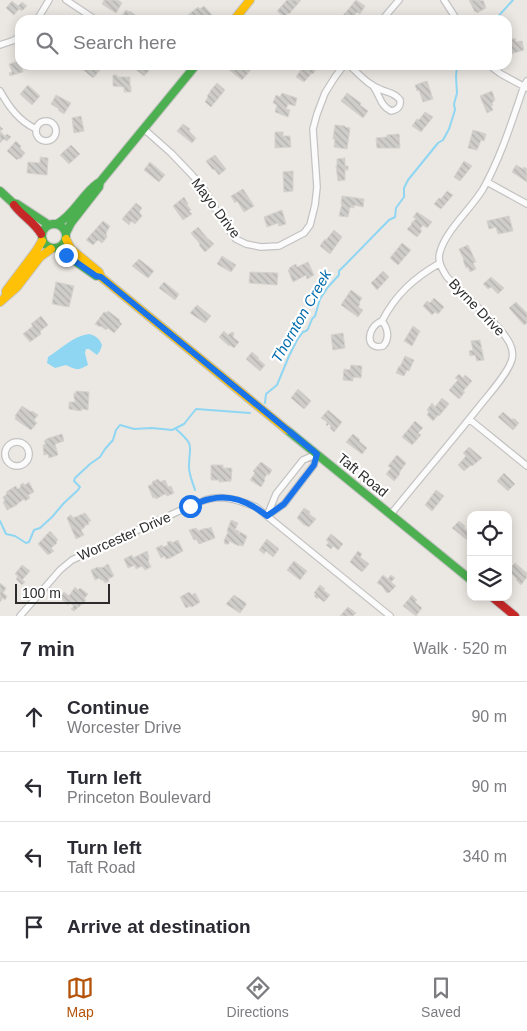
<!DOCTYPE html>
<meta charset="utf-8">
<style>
body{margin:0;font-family:Helvetica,sans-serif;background:#f7f7f7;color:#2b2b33}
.controls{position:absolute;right:15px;bottom:15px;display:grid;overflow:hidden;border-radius:10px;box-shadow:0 2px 12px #0003}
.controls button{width:45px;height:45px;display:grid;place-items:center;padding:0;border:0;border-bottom:1px solid #e1e1e2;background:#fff;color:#2b2b33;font:25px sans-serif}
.scale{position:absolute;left:15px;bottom:12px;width:95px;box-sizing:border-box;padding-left:5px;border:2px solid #2c2c2c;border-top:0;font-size:14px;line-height:18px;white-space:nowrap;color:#2c2c2c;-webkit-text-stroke:4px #fff;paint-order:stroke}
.stop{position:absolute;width:15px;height:15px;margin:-11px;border:4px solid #1a73e8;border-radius:50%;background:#fff}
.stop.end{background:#1a73e8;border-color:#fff;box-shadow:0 1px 5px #0008}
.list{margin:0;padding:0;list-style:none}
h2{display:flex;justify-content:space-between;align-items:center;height:65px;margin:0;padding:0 20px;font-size:21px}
h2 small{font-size:16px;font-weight:400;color:#7c7c81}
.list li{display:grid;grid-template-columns:32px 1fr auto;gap:15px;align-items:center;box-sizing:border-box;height:70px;padding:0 20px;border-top:1px solid #e1e1e2}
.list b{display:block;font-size:19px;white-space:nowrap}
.list p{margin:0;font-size:16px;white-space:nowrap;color:#7c7c81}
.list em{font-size:16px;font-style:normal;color:#7c7c81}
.icon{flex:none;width:28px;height:28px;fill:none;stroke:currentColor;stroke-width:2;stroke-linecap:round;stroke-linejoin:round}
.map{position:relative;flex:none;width:527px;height:616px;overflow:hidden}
.search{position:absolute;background:#fff;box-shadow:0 2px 12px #0003;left:15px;right:15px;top:15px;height:55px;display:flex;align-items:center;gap:12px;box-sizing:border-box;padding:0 18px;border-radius:15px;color:#7c7c81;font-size:19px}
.sheet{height:345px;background:#fff}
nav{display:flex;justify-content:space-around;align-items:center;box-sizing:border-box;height:70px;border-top:1px solid #e1e1e2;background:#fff;font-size:14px;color:#7c7c81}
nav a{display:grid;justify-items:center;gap:2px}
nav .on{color:#b45309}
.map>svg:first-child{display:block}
.water{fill:#8fd6f3}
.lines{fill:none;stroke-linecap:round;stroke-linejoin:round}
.stream{stroke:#8fd6f3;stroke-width:2}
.building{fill:url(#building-back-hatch);stroke:#d6d3ce}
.street-casing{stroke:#c4c3c3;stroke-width:8}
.fast-casing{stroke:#c4c3c3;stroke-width:10}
.slow-casing{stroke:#c4c3c3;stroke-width:10}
.jam-casing{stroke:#c4c3c3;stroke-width:10}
.street{stroke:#fcfbfb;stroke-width:5.5}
.fast{stroke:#4caf50;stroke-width:8}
.slow{stroke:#ffc107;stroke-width:8}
.jam{stroke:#c62828;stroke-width:8}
.route{stroke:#1a73e8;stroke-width:6}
.labels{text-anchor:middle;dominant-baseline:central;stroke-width:4.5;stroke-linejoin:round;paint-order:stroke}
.street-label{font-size:14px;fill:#2c2c2c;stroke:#fff}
.water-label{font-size:15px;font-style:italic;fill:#006bad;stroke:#fff}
</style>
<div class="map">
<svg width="527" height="616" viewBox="0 0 527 616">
<defs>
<pattern id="building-back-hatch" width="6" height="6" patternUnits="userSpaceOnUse" patternTransform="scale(1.25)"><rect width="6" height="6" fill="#cfcdc9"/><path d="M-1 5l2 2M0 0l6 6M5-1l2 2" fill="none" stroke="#b2b0ad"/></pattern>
</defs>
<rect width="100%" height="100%" fill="#ebe7e2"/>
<path class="water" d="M89,334C96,336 99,338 102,345L100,351L97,355L89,349H86L85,353L88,365C77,371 77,370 66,365L55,368L47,363L48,357C61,349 73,336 89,334Z"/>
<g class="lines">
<path class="stream" d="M495,20L513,0
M265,403L266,394L277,385L289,356L297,340L303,332L306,331L308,329L312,319L315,316L320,299L328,287L339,275V271L346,264L389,220L395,217L396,208L404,197V188L408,180L438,143L443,140L449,129L455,110L454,104L457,93L456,77L457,65
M176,429C196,447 189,444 189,467C189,475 193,483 195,490
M0,521L6,534L15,536L26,543L29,542L34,530L40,528L52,517L64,503L78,490L80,487L74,481L75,478L90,464L100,457L105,449L113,440L116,430L120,425L134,429L152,428L172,430L184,424L196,409L250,413"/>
</g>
<path class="building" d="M104,0H118L122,3L116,13L102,4Z
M287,0H301L289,14L288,13L284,17L277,11Z
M356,0L365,6L360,14L357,12L350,20H343L341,18Z
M469,0H480L481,1L483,0L486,8L477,13L476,11L475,12Z
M12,1L18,6L22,2L27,6L22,11L19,9L14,15L6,8Z
M204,6L212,15L206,20H193L188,15L198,7L200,9Z
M126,10L129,12L130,11L140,19L139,20H124L120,18Z
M515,38L516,42L522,41L524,50L507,55V41Z
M19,61L23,72L10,76L9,73L12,72L9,64Z
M83,65H96L101,69L93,78L81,68Z
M137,65H154L144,76L134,68Z
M232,65H255L242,80L228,69Z
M304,65H314L317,67L313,74L312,73L304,82L296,77Z
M113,75H117V77H130V86H131V92H124V87L113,86Z
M427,81L433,99L423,102L419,90L417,91L415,85Z
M217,83L225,90L211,107L205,102L208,97L207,96L211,91H210Z
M28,85L40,96L32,105L20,94Z
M492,91L495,100L492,103L493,105L491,106L493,110L487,113L480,96Z
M282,93L297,98L295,106L288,104L286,109L290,110L288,117L275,112L277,105L273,103L276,95L280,97Z
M347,93L361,103L360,105L368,111L363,118L341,101Z
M56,95L71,103L64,114L58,110L59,109L51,104Z
M425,112L433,117L421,132L412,126L417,119L419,120Z
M81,116L84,131L74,133L72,118Z
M183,124L190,129L189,131L196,138L192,143L177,131Z
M335,125L345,126V127L350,128L347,149L334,147L335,139H333Z
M0,126L3,129L0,131L5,136L7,134L11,137L7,141L4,139L0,143Z
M473,130L486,134L484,141L481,140L477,150L468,148Z
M275,132H283V136H290L291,147L275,148Z
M399,134L400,148H377L376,138L387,137V135Z
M16,141L21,146L20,148L25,153L20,159L19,158L17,160L7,151Z
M71,145L80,154L69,164L60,155Z
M215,155L226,169L219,175L214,169L213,170L206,161Z
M40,157L48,158L47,175L27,173L28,162L40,163Z
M345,158V166H348V170H345V180L338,181L336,166H337V159Z
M464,161L472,166L460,181L454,177Z
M150,162L165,175L159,182L144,170Z
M516,165L523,169L524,167L527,169L526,173L527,174V182L512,172Z
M293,171V191L284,192L283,172Z
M243,189L254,206L244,212L237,201L235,203L231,196Z
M447,191L453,195L441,209L434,204L439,198L441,199Z
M342,196L364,199L363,207L354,205V208L350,207L348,217L339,216L342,204H341Z
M184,197L188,204L187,205L191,210L189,211L192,214L183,220L173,206Z
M136,203L142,208L139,212L142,216L135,224L131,221L129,225L122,219Z
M282,210L286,224L279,226L278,223L267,227L264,217Z
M417,212L432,222L427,228L423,225L420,229L422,231L417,237L407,229L412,224L411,223L416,219L413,217Z
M509,216L513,231L498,234L496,227L489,229L487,221Z
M103,221L110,226L106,233L107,237L102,243L98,240L93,245L86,240Z
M198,227L208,239L210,240L214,244L205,252L199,245L200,244L191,233Z
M334,230L342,237L330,254L320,246L325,239L326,240Z
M402,243L411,250L398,265L390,258Z
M468,245L476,262L473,263L476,269L470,272L468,267L466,268L463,260H464L459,249Z
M222,256L236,265L231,272L217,264Z
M139,259L154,271L148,278L132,266Z
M308,262L314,275L307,279L306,275L293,282L288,270L290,269L289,268L296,264L297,267Z
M383,271L389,277L377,290L371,283Z
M250,272L278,273L277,285L249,283Z
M491,277L504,288L498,294L491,287L488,289L483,284Z
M56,282L74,286L69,307L52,304Z
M164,282L179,294L175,300L159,288Z
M351,290L362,298L359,303L360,304L358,307L363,310L358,317L341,305Z
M434,298L444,307L438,314L435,312L432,315L423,306L427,301L430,303Z
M516,302L527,313V323L524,325L509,308Z
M197,305L211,316L205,323L190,313Z
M108,311L120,320L119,321L122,324L114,333L108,328L106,330L101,326L100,327L95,324L104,312L106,313Z
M41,316L48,325L40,331L41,334L30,342L23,334L33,326L31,324Z
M413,326L420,331L412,346L404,341Z
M224,331L228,335L232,332L234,333L233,337L239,342L234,348L230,345L229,346L219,337Z
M343,333L345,348L333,350L331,335Z
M480,340L484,360L477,361L475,355L470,356L469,351L473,350L471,341Z
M252,352L259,358L258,359L265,365L260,371L246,359Z
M405,356L414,360L409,371L407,370L404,376L396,373L399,366L400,367Z
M351,365L362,366L361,378L353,377V381L343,380L344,369L350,370Z
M459,374L463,378L465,375L472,381L463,391L465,392L459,399L449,390L458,380L455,378Z
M298,389L311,401L304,409L291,398Z
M76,391L89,392L88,410L81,409V411L69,409V402H75V399H74V393H76Z
M442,398L449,404L439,416L438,415L433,421L427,415L429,412L427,410L432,403L435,407Z
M22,406L31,412L32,411L38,415L34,420L37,423L31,430L15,419L16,417L15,416Z
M328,410L342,422L334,432L330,428L331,426L329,424L327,426L326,425L327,423L326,421L321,418Z
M503,412L511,419H515L519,423L513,430L498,417Z
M415,421L423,428L418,433L421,435L412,445L402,437Z
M62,434L64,441L55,444L58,455L49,458L48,454L44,455L43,445L46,444L44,441L46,440V439Z
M353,434L360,440L359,441L367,448L362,454L346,442Z
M469,447L482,458L472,466L471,465L464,471L458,465L466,456L463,453Z
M397,455L406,463L399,473L400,474L394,481L386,474L391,468L388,466Z
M261,462L272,470L269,475L267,474L264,479L265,480L261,487L250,480L255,473L253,471Z
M211,465H223V468H232L231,481L219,482V480H211Z
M504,473L515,484L508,491L497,481Z
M158,479L160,482L165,480L168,487L171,486L174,493L167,496L165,494L156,499L155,497L153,498L148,486L153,484L152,482Z
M29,482L34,492L28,495L30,498L25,501L24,499L17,504V505L7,510L3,502L5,501L3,497L7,494L6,492L16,486L17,489L21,487L20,485L23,483L25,485Z
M436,490L444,496L432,511L425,505Z
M304,508L310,512L309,514L316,519L309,527L303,524L297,518Z
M85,513L91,521L88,522L89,524L84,526L85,527L81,530L84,535L76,539L67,518L70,515L72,516L73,518Z
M231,520L238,523L235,530L239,531L238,534H239L240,532L247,536L243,546L239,545V546L229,541V544H225L224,541L228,532L227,531Z
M459,521L465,526L464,528L471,534V536L467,540L452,528Z
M211,527L215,538L199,544L196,539L194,540L189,530L196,528L199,532L198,531L203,529L207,528V529Z
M50,531L58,540L56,542L57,543L51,548L54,551L48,555L38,544Z
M331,534L343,544L338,550L333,546L331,549L326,545L329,543L326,540Z
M267,539L279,549L273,557L266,551L264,554L259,550Z
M178,540L183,551L170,558L166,559L165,556L161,558L156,548L162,545L163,547L168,545L167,542L171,541L172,543Z
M147,551L149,558H148L149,560L148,561L151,567L145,570L142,566L136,569L135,565L128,568L124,559L132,555L133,558Z
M358,551L362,554L360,557L369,564L362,572L350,562Z
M294,561L307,571L300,580L287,570Z
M515,563L527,573V577L521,585L516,580L517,579L508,570Z
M108,564L114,576L108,579L109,581L105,583L103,580H101L99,578L95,580L91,570L98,567V568L102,567V568Z
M22,565L30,571L22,580L25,582L22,585L16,579L18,576L15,574Z
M383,575L388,579L391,575L395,578L391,582L396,586L389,593L386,592L382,586L377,583Z
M0,583L6,588L3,593L7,596L5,600L3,598L0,602Z
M320,585L325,589L323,590L330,595L324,602L318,597L317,599L314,596L316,594L314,593Z
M75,587L78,590L80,588L88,594L84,599L86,600L82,605L81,604L80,606L74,611L71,609L74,606L70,603L68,605L60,598L64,592L69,596Z
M189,592L192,595L195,593L200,602L192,607L190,606L186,608L180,597Z
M234,595L246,603V605L240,613L226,604Z
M412,595L417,600L415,602L422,608L416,616L403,606Z
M348,607L356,613L353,616H340Z"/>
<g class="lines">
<g class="street-casing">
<path id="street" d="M66,0L96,20
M444,0L457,20
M37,20L49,0
M382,20L399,0
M0,45L12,41L20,37
M349,65C359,74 369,86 382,90C389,93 395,93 400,100C401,106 398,110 391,111C380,106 380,95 373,86
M489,65L501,74L527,88
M0,91C9,107 19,121 36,129
M36 131a10 10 0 1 1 20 0a10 10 0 1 1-20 0Z
M144,129L171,153L193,176L203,188L224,223L236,239L246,244L261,247L279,246L304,233L310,225L315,205L317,187L313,129L317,114L325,93L335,77L344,65
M487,182L527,204
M382,321C396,294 414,278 440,263
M382,321C388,328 390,339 383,346C364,351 367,326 382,321Z
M469,419L527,466
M5 454a12 12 0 1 1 24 0a12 12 0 1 1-24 0Z
M391,514C421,477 452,441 482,403C490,393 509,372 512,359C515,347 506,337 499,328L447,277C442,269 437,261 440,252C446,230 471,209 483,189C501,157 512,121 524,86L527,81
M267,516L276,494L303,460L317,454
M267,516L284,504L314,465L317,454
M20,616L60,570L72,560L190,506C197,504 203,500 209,499C225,495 241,501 256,507L390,616"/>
</g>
<g class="fast-casing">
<path id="fast" d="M0,191L13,203L17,204L49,225
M42 236a12 12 0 1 1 24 0a12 12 0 1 1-24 0Z
M57,224C75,214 82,194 98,183
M66,233L71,223L99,187L100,182L196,65
M56,248L96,276H99
M287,430L471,580"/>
</g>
<g class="slow-casing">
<path id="slow" d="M234,20L250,0
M66,239L71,249L99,272L101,277L287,430
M6,295V291L36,251L42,241
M0,302L17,287L40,257L51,249"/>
</g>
<g class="jam-casing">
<path id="jam" d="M14,205C22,216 34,222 41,234
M492,597L515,616"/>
</g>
<use href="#street" class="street"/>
<use href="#fast" class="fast"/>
<use href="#slow" class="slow"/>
<use href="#jam" class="jam"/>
</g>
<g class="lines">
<path class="route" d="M66,255L96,276L101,277L317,454L314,465L284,504L267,516C251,503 231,494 210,499C203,500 197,504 190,506"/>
</g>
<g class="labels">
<g class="street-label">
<text transform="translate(216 208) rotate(53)">Mayo Drive</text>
<text transform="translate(477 307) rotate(46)">Byrne Drive</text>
<text transform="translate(363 475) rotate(39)">Taft Road</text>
<text transform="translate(124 536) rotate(-24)">Worcester Drive</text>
</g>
<g class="water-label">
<text transform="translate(301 316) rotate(-60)">Thornton Creek</text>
</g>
</g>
</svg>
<div class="controls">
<button><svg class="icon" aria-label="locate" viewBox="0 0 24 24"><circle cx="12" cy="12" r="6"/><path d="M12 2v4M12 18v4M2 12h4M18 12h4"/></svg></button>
<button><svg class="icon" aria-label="layers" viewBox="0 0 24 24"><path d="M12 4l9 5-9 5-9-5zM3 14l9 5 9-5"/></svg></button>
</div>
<div class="scale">100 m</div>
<div class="stop" style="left:190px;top:506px"></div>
<div class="stop end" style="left:66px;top:255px"></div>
<div class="search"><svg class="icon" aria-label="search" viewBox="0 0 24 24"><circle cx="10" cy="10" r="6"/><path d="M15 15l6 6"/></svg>Search here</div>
</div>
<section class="sheet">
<h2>7 min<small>Walk · 520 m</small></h2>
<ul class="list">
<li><svg class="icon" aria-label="ahead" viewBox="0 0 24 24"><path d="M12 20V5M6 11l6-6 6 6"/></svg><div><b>Continue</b><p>Worcester Drive</p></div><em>90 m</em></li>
<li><svg class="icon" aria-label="left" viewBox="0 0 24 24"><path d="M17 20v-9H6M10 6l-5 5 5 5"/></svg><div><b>Turn left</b><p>Princeton Boulevard</p></div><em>90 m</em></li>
<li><svg class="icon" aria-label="left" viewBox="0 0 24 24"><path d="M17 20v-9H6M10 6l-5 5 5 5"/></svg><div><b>Turn left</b><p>Taft Road</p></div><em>340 m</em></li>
<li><svg class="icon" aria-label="arrive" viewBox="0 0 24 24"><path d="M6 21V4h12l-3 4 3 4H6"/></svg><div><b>Arrive at destination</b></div></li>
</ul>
</section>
<nav>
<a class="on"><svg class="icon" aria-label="map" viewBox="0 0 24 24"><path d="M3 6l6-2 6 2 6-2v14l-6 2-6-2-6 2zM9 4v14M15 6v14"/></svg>Map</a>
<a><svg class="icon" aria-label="directions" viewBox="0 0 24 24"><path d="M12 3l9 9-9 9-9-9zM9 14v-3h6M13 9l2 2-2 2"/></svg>Directions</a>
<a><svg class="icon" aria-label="saved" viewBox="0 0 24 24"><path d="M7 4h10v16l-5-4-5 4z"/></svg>Saved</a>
</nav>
